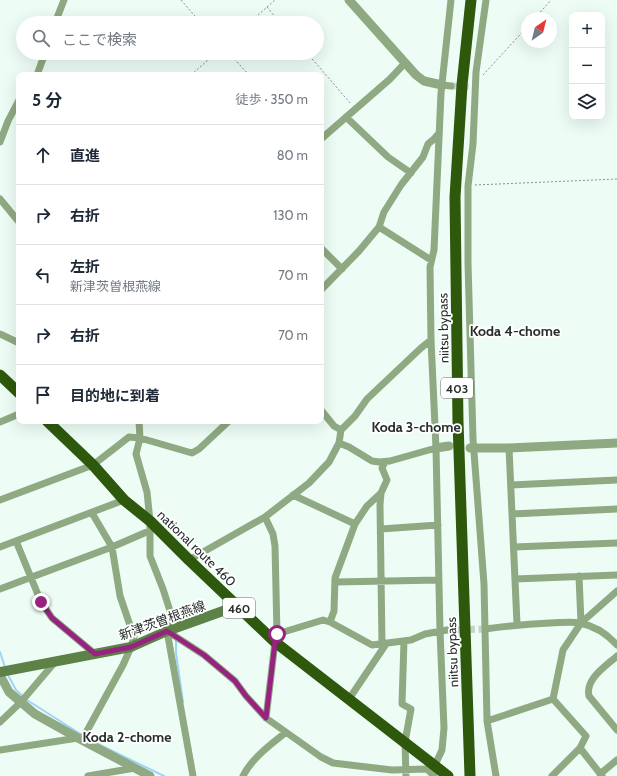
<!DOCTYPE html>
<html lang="ja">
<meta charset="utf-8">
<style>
body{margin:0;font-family:Cabin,"Noto Sans JP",sans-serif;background:#f2f2f3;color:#1f2937}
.controls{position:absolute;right:12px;top:12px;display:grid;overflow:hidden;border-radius:8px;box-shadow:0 4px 16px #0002}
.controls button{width:36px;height:36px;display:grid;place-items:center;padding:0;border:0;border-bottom:1px solid #e0e1e3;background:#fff;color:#1f2937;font:20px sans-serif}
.compass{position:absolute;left:521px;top:12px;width:36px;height:36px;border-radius:50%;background:#fff;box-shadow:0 4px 16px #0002;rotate:35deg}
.stop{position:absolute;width:12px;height:12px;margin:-9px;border:3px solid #97227f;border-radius:50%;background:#fff}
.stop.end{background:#97227f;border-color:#fff;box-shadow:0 1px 4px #0008}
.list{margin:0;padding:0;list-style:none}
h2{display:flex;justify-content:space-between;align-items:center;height:52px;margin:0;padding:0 16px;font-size:17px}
h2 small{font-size:13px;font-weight:400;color:#747a83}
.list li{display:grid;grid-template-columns:26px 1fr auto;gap:12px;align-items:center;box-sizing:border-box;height:60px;padding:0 16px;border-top:1px solid #e0e1e3}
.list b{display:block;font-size:15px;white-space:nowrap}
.list p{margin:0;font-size:13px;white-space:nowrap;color:#747a83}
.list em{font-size:13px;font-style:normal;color:#747a83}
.icon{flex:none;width:22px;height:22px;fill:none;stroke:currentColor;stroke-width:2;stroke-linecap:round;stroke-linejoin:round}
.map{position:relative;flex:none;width:617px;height:776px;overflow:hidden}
.search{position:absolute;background:#fff;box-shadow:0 4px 16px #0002;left:16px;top:16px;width:308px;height:44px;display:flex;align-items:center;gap:10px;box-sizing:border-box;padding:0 14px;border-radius:22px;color:#747a83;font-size:15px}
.panel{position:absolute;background:#fff;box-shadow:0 4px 16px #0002;left:16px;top:72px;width:308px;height:352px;border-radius:8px}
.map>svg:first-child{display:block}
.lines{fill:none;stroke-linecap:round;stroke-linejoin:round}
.stream{stroke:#9bd5f9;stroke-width:2}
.minor-tunnel{stroke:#c5d4cd;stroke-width:7;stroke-dasharray:7 3.5;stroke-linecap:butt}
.path{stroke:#86928d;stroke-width:1;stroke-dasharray:2 2;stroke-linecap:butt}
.minor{stroke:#8fa982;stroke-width:7}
.tertiary{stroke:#8fa982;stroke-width:9}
.secondary{stroke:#5d8248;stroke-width:10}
.trunk{stroke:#2e580c;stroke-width:11}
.route{stroke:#97227f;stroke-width:5}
.labels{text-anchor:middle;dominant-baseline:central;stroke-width:3.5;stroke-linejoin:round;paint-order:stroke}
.shield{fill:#fff;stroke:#686d6b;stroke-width:1}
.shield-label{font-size:12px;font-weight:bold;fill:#272e2b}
.street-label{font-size:13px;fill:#272e2b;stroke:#fff}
.neighbourhood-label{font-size:14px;font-weight:bold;fill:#272e2b;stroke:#fff}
</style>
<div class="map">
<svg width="617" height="776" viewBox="0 0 617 776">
<rect width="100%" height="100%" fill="#edfdf6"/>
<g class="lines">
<path class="stream" d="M176,638V653L183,702
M0,652L5,667
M8,675L16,690L27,700L82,735
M98,744L164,776"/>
<path class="minor-tunnel" d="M451,86L472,87
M447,630L485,629"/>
<path class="path" d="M181,0L201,23
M267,7L280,23
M535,18L551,0
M249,23L275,0
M229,53L249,75
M307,53L351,104
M191,75L216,53
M483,75L527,27
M475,185L617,179"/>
<path class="minor" d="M486,0L476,72L473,144L468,186V263L473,439L484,584L487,721L496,776
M55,23L64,0
M37,75L45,53
M442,85L451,86
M346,117L388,157L411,173
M321,139L390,79L405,63
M0,142L8,121L19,100
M0,199L19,222
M379,227L431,260
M321,248L342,269
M321,290L359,251L379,227L384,212L401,185L423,157L428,144L434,139L439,133
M0,334L19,343
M321,410L334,426L341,430
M139,421L140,438L136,454L147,492L150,521V556L163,589L172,617L167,631L193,776
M0,422L19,414
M339,443L349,447L372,461L379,462L390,461L436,448
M509,448L517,624
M511,485L617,480
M293,495L355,524
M0,500L93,465L129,437L140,438L192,453L199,449L229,421
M512,514L617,509
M265,517L273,534L275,546L277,634L275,642L266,718
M381,529L438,525
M16,541L41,602L52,618L95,654
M0,547L124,500
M514,547L617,543
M189,560L265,517L309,483L329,462L339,443L341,430L355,416L367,399L421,348L431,340
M579,576L581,623
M515,579L617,575
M335,582L439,580
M0,589L112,547L149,531
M330,622L334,611L335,578L355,524L367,506L381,493
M485,629C507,626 528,624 550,623C560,623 570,621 580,623C595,626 607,634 617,645
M167,631L204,655L235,681L246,696L266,718L321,757L333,763L392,770L427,769L434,776
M277,634L323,620L330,622L372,645L411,640L425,634L447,630
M404,641L402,704L411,709L405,742L406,776
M382,644L380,505L381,493L387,480L382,468L385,462
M617,656C606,666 585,679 589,696L617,730
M349,699L386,644
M553,699L563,650L581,623L617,591
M487,721L553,699
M0,722L21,702L55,662
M82,740L123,665L131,647L134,637L120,596L112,547L92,513
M580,748L602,776
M0,750L78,738
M435,765L442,750L444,728L440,631L436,448L431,340L430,267L434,250L441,93L451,0
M600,774L617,760
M88,776L135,768
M243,776C252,758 270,745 285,733
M552,776L580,748L586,736L553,699"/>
<path class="tertiary" d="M349,0L416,75L424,81L442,85
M436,448L449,446
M470,448H509L617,443
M0,675L9,692L35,714L78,738L150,776"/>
<path class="secondary" d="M0,672L131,647L167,631L237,606"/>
<path class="trunk" d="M0,375L19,393
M47,421L93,465L124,500L150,521L189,560L275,642L448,776
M470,776L458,422L455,197L462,85L471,0"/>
</g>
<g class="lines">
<path class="route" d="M41,602L52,618L95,654L131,647L167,631L204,655L235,681L246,696L266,718L275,642L277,634"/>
</g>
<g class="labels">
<g class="shield">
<rect x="441" y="378" width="32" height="20" rx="3"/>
<rect x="223" y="598" width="32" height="20" rx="3"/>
</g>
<g class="shield-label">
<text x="457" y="388">403</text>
<text x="239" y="608">460</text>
</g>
<g class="street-label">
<text transform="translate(443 328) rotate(-91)">niitsu bypass</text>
<text transform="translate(197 548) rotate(44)">national route 460</text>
<text transform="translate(162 620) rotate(-20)">新津茨曽根燕線</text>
<text transform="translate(452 652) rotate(-92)">niitsu bypass</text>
</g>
<g class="neighbourhood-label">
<text x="515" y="331">Koda 4-chome</text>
<text x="416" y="427">Koda 3-chome</text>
<text x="127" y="737">Koda 2-chome</text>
</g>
</g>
</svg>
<div class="controls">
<button>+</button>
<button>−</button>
<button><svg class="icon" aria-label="layers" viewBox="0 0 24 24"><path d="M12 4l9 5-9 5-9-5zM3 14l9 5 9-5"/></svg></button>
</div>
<svg class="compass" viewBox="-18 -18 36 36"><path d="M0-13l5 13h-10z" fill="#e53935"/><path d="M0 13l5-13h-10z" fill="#747a83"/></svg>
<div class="stop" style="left:277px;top:634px"></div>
<div class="stop end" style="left:41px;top:602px"></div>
<div class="search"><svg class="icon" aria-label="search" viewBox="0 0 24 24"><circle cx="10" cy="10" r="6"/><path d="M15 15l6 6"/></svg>ここで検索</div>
<section class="panel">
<h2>5 分<small>徒歩 · 350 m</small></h2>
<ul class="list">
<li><svg class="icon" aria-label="ahead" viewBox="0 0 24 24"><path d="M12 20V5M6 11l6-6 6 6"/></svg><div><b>直進</b></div><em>80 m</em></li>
<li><svg class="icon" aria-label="right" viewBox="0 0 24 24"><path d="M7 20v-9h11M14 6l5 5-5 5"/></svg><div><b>右折</b></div><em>130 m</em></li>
<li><svg class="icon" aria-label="left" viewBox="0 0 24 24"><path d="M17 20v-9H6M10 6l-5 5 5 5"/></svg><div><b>左折</b><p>新津茨曽根燕線</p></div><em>70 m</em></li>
<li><svg class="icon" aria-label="right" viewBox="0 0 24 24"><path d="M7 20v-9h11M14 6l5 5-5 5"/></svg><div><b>右折</b></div><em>70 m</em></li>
<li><svg class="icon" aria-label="arrive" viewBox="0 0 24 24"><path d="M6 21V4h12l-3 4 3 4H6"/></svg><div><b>目的地に到着</b></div></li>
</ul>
</section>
</div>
